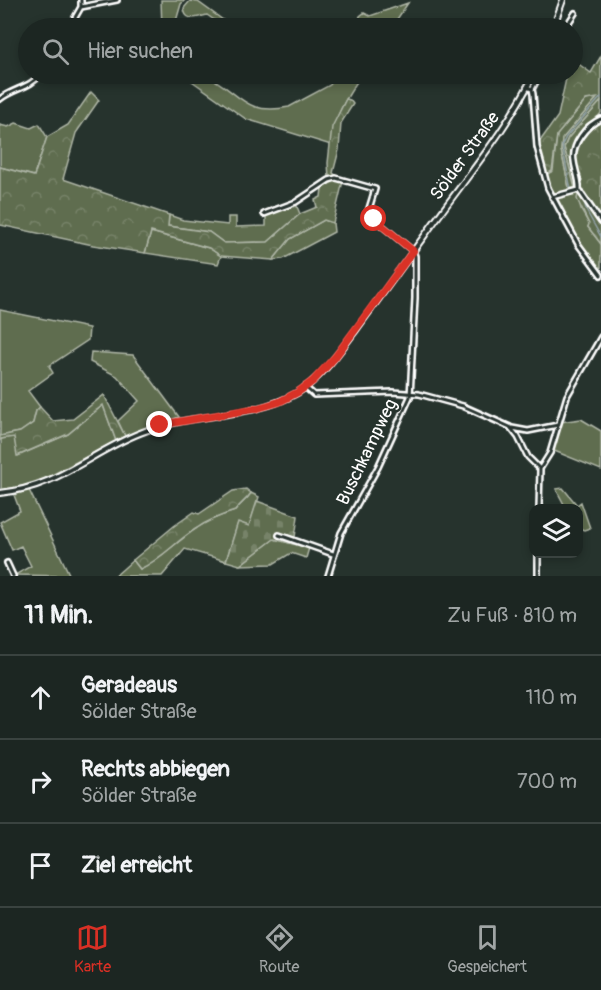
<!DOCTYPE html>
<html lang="de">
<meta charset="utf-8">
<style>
body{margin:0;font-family:Pangolin,sans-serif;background:#29322f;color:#f1f3f6}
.controls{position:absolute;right:18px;bottom:18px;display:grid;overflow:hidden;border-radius:12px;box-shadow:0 3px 9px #0003}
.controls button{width:54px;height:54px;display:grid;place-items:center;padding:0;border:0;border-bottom:2px solid #3a4340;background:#1c2622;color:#f1f3f6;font:30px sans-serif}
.stop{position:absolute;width:18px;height:18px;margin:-14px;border:4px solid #d93025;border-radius:50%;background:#fff}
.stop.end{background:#d93025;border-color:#fff;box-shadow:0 2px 6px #0008}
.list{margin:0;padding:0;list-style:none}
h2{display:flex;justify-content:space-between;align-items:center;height:78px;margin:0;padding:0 24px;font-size:26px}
h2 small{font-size:20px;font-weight:400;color:#a0a5a5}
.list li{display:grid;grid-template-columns:39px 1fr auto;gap:18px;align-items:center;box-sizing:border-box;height:84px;padding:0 24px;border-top:2px solid #3a4340}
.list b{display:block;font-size:22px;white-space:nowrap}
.list p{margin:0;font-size:20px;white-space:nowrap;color:#a0a5a5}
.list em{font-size:20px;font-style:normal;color:#a0a5a5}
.icon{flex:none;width:33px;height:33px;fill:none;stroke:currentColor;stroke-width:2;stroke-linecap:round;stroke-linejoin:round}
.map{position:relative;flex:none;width:601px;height:576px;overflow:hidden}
.search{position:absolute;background:#1c2622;box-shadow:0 3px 9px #0003;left:18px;right:18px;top:18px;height:66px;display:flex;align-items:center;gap:15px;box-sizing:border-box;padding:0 21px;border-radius:33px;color:#a0a5a5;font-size:22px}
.sheet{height:330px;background:#1c2622}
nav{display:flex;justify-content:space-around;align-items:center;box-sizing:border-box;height:84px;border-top:2px solid #3a4340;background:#1c2622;font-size:16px;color:#a0a5a5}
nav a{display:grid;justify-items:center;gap:3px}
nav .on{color:#d93025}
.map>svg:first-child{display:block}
.grass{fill:#5f6d4f;stroke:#afb6a7;stroke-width:1.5}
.forest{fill:url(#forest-crowns);stroke:#afb6a7;stroke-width:1.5}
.cemetery{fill:url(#cemetery-stones);stroke:#afb6a7;stroke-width:1.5}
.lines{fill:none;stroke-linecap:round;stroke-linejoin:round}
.stream{stroke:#92a2a8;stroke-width:1.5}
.street-casing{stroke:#fff;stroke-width:8}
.secondary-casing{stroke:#fff;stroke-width:8}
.street{stroke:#26332d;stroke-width:3}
.secondary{stroke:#26332d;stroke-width:4}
.route{stroke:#d93025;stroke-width:8}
.labels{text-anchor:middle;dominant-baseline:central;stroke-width:5;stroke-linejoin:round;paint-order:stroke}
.street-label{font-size:18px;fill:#fff;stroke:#26332d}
</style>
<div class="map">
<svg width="601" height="576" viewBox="0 0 601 576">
<defs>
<pattern id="forest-crowns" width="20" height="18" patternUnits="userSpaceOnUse" patternTransform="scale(1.5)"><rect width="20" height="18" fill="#5f6d4f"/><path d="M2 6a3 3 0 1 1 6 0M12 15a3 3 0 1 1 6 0" fill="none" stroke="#778369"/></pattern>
<pattern id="cemetery-stones" width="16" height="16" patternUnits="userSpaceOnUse" patternTransform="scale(1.5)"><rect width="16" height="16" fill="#5f6d4f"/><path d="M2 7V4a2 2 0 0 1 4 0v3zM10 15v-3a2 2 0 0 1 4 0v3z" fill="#778369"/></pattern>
</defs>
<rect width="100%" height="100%" fill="#26332d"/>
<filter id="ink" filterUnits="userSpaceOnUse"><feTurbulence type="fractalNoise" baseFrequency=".0167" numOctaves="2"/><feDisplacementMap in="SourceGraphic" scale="12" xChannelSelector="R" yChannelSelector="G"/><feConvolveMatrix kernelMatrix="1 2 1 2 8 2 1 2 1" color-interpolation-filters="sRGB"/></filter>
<g filter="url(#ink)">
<path class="grass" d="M161,0H185L181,4L174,28H162Z
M190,1L198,2L234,28H226L207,15C197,17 185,23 184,8Z
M408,3L391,28H357L360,16L364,13L370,16Z
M182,74C189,74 199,72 205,75C239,90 243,117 289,107L330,85L337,74H362C348,95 332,119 331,145L246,119Z
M598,97L562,140L561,150L569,187H575L564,148L568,138L601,101V113L575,145L578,190L553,195L545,175L553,171L557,135L586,100Z
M16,123L31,128L39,124L47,137L34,176L0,167V125L8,127Z
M578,191L581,210L589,224L588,227L601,244V274L579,244L554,198Z
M296,204L300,214L268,242L224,243L209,232L168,226L169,215L183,220L228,225V217H236V227L266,226V216Z
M324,220L333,223L334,232L283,259L273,260L290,239Z
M151,232L209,248L221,256L218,264L145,253Z
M0,310L89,328L88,340L49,366L53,373L28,391L40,407L36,411L33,423L20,432L0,436Z
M91,352L133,355L179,417L125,436L118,421L139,401L117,376L90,362Z
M103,405L116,441L35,484L1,490V439L14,436L18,456L68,434Z
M581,419L601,431V470L552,450L560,422Z
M563,488L577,505L581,502L590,528L584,530L579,528L578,508H566L556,489Z
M29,490L70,576L15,575L31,566L21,546L12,550L0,522L20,511L14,495Z
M251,493L259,497L249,526L238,523L226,561L185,549L162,576H115L133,560L140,569C162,559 176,541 197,528C208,520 222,515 235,511C241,502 246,501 251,493Z
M274,539L309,548L306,558L291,553L273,564L240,565Z"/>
<path class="forest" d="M601,56V101L568,138L564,147L575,188H569L561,150L562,139L597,98L586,100L557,135L552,171L545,175L538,144L558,116L567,74H572L573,67L577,63L591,73Z
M91,92L99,100L76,133L63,179L169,215L168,226L209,232L224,243L268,242L300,214L317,207L315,200L321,197L322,188L336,180L343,181L333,223L324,220L290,239L273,260L221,256L209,248L151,232L145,253L93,245L0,225V167L34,176L47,137L68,125Z
M346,99L350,100L353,104L341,123L339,150L333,173L337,176L329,178L328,163L332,127Z
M601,120V244L588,227L589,224L577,199L579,190L574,163L576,146L592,125Z
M104,395L125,436L116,441L103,405L68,434L17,456L14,437L1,439L0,441V436L20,432L33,423L36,411L40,407L53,421L73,419Z
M246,489L251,493C246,501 241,502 235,511C222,515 208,520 197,528C176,541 162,559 140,569L133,560L174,526L194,512L199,514L233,491Z"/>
<path class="cemetery" d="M257,501L298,516L294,544L274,539L240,565L226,561L238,522L249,526Z"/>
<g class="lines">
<path class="stream" d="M571,190L562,145L566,137L601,97
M583,198L587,212L601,237"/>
<g class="street-casing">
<path id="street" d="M81,7L117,0
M69,28L81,7V0
M565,28L575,13
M527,87L532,89L533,94L537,147L548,188L578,244L601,275
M532,89L540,74
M0,99C14,88 30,88 41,74
M579,190L601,222
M552,197L579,190C580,180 575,171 574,161C571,145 586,125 601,119
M264,214L296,202L329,180L336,178L375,189L368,212L374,219L413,251L415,256V298L410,397L378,467L341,533L328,576
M305,387L314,395L393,392L419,394L463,406L510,427L518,437L528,457L540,469
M512,428L528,431L558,425
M539,508L540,469L550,453L567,396L601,337
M279,535L333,554
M7,563L13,576
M538,576V554"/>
</g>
<g class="secondary-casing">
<path id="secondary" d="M553,28L563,0
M0,493C59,487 89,453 140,433C191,412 250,420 297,393C322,378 339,352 356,330C379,299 402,266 425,235C462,182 506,132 534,74"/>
</g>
<use href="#street" class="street"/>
<use href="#secondary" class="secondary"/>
</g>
</g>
<g class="lines" filter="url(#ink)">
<path class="route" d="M160,425L258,408L279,402L298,392L313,381L335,357L413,251L374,219"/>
</g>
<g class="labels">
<g class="street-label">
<text transform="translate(465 156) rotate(-54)">Sölder Straße</text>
<text transform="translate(367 452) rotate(-64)">Buschkampweg</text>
</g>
</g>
</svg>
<div class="controls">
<button><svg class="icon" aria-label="layers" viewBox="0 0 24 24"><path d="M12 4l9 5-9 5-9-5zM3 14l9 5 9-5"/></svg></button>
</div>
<div class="stop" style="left:374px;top:219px"></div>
<div class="stop end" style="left:160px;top:425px"></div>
<div class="search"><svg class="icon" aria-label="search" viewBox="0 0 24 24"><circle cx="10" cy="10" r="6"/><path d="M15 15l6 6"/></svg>Hier suchen</div>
</div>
<section class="sheet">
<h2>11 Min.<small>Zu Fuß · 810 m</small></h2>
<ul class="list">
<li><svg class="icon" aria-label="ahead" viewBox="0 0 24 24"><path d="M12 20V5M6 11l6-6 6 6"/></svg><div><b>Geradeaus</b><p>Sölder Straße</p></div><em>110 m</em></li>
<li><svg class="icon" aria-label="right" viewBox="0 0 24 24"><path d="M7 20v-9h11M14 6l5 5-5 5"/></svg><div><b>Rechts abbiegen</b><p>Sölder Straße</p></div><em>700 m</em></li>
<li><svg class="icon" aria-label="arrive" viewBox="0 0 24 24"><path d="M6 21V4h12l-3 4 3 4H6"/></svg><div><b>Ziel erreicht</b></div></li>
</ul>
</section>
<nav>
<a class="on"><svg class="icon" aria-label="map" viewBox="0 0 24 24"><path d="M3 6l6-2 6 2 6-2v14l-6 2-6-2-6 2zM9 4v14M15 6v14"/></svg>Karte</a>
<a><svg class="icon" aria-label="directions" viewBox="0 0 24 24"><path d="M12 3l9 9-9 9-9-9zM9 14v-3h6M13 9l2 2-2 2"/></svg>Route</a>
<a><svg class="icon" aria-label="saved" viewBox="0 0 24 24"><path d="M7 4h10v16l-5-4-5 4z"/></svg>Gespeichert</a>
</nav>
